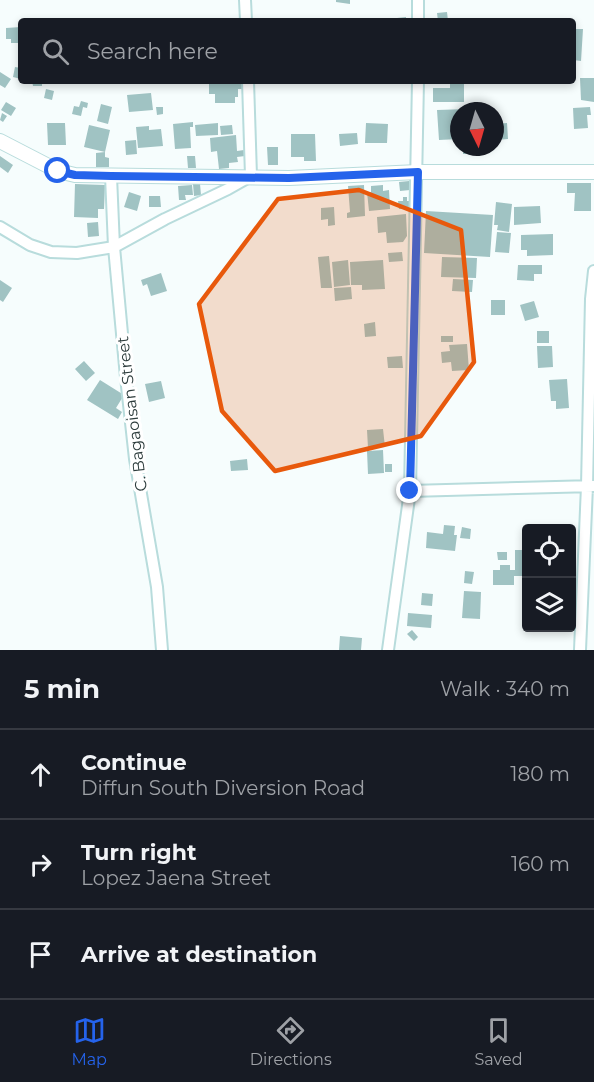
<!DOCTYPE html>
<meta charset="utf-8">
<style>
body{margin:0;font-family:Montserrat,sans-serif;background:#20242c;color:#f1f3f6}
.controls{position:absolute;right:18px;bottom:18px;display:grid;overflow:hidden;border-radius:6px;box-shadow:0 3px 9px #0003}
.controls button{width:54px;height:54px;display:grid;place-items:center;padding:0;border:0;border-bottom:2px solid #363941;background:#171b24;color:#f1f3f6;font:30px sans-serif}
.compass{position:absolute;left:450px;top:102px;width:54px;height:54px;border-radius:50%;background:#171b24;box-shadow:0 3px 9px #0003;rotate:175deg}
.stop{position:absolute;width:18px;height:18px;margin:-14px;border:4px solid #2563eb;border-radius:50%;background:#fff}
.stop.end{background:#2563eb;border-color:#fff;box-shadow:0 2px 6px #0008}
.list{margin:0;padding:0;list-style:none}
h2{display:flex;justify-content:space-between;align-items:center;height:78px;margin:0;padding:0 24px;font-size:26px}
h2 small{font-size:20px;font-weight:400;color:#9ea1a6}
.list li{display:grid;grid-template-columns:39px 1fr auto;gap:18px;align-items:center;box-sizing:border-box;height:90px;padding:0 24px;border-top:2px solid #363941}
.list b{display:block;font-size:22px;white-space:nowrap}
.list p{margin:0;font-size:20px;white-space:nowrap;color:#9ea1a6}
.list em{font-size:20px;font-style:normal;color:#9ea1a6}
.icon{flex:none;width:33px;height:33px;fill:none;stroke:currentColor;stroke-width:2;stroke-linecap:round;stroke-linejoin:round}
.map{position:relative;flex:none;width:594px;height:650px;overflow:hidden}
.search{position:absolute;background:#171b24;box-shadow:0 3px 9px #0003;left:18px;right:18px;top:18px;height:66px;display:flex;align-items:center;gap:15px;box-sizing:border-box;padding:0 21px;border-radius:6px;color:#9ea1a6;font-size:22px}
.sheet{height:348px;background:#171b24}
nav{display:flex;justify-content:space-around;align-items:center;box-sizing:border-box;height:84px;border-top:2px solid #363941;background:#171b24;font-size:16px;color:#9ea1a6}
nav a{display:grid;justify-items:center;gap:3px}
nav .on{color:#2563eb}
.map>svg:first-child{display:block}
.building{fill:#a0c3c3}
.lines{fill:none;stroke-linecap:round;stroke-linejoin:round}
.minor-casing{stroke:#b8dcdc;stroke-width:14}
.tertiary-casing{stroke:#b8dcdc;stroke-width:16}
.minor{stroke:#fff;stroke-width:10}
.tertiary{stroke:#fff;stroke-width:14}
.route{stroke:#2563eb;stroke-width:8}
.marked{fill:#e8590c;fill-opacity:0.2;stroke:#e8590c;stroke-width:4.5;stroke-linejoin:round}
.labels{text-anchor:middle;dominant-baseline:central;stroke-width:6;stroke-linejoin:round;paint-order:stroke}
.street-label{font-size:16px;fill:#2d3c3c;stroke:#fff}
</style>
<div class="map">
<svg width="594" height="650" viewBox="0 0 594 650">
<rect width="100%" height="100%" fill="#f6fdfd"/>
<path class="building" d="M336,0H350V4L336,2Z
M447,12L448,21H438L437,13Z
M406,17V21H397V18Z
M21,27V43H11V39H6V28Z
M573,29H583L581,61L573,60Z
M15,67L21,68V79L13,77Z
M0,72L11,79L5,88L0,85Z
M580,78H594V102L581,100Z
M32,81H42V86H33Z
M209,81H243V89H238V97H235V103H215V94H209Z
M450,82H464V102H433V88H450Z
M46,89L54,91L52,100L44,98Z
M151,93L153,110L129,112L127,95Z
M81,101L88,103L87,108L83,107L81,116L72,114L74,106L79,107Z
M6,102L16,108L11,116L1,110Z
M101,104L112,107L108,124L97,121Z
M156,107H163V114L157,115Z
M590,107L591,115H587L588,128L574,129L573,108Z
M468,109V111H459V139L439,140L437,110Z
M2,113L7,116L3,122L0,120Z
M193,122V127H190L191,148L175,149L173,124Z
M47,123H65L66,145H48Z
M218,123V135L196,136L195,125Z
M366,123L388,124L387,143H365Z
M507,123L508,139L496,140L495,124Z
M89,125L110,130L105,152V157L109,158V167H96V153L105,152L84,147Z
M232,125L233,134L221,135L220,126Z
M149,126V130L161,129L163,146L138,148L136,127Z
M357,133L358,144L340,146L339,134Z
M291,134H315L316,161H304V157H291Z
M236,135L237,151L244,150L245,156L237,157L238,162L229,163V168L219,169L217,151L211,152L210,138Z
M136,140L137,154L126,155L125,141Z
M267,147H278V165H268Z
M463,147H473V154H463Z
M0,156L13,165L8,173L0,167Z
M187,156H195L196,168H188Z
M409,181L410,190L400,191L399,182Z
M567,183H591V211H574L575,193H567Z
M75,184L105,185L104,209H98V218L74,217Z
M193,184H200L201,195L194,196Z
M192,185L193,195H185L186,200H179L178,186Z
M364,185L365,216L347,218V213L350,212L348,186Z
M383,185V191L389,190L390,209L369,211L367,192H371V186Z
M129,192L141,196L137,211L124,207Z
M149,196H160L161,207H149Z
M403,197H407V201H410L411,209H399L398,201H403Z
M496,202L512,204L509,232L497,230L498,225H494Z
M540,206L541,223L514,225V207Z
M334,207L335,225L328,226V219L321,220V208Z
M426,211L493,215L490,257L424,253Z
M406,214L407,236L403,242L387,243L386,232L378,233L377,217Z
M98,222L99,236L88,237L87,223Z
M497,232L511,233L509,253L495,252Z
M553,234V255L527,256V250H521V235Z
M402,252L403,261L389,262L388,253Z
M329,256L332,288H321L318,257Z
M442,257L477,258L476,278L441,277Z
M348,260L350,285L334,287L332,262Z
M383,260L385,289L362,290V285H351L350,262Z
M518,265H542V274H534V281L517,280Z
M161,273L167,291L151,296L147,284L143,286L141,280Z
M453,279L473,280L472,292L452,291Z
M0,280L12,288L3,302L0,300Z
M351,287L352,299L335,301L334,288Z
M491,300H505V315H491Z
M534,301L539,317L525,321L520,305Z
M375,322L376,336L365,337L364,324Z
M537,331H549V343H537Z
M441,336H453V342H441Z
M467,344L469,370L452,371L451,362L442,363L441,352L450,351L449,345Z
M537,346H552L553,367L538,368Z
M402,356L403,368H388L387,357Z
M84,361L95,373L86,381L75,369Z
M567,379L569,408L556,409V401H551L549,380Z
M100,380L124,395L116,408L122,412L118,419L87,400Z
M161,381L165,398L149,402L145,384Z
M383,429L385,447L368,448L367,430Z
M383,450L384,473L368,474L367,451Z
M247,459L248,470L231,471L230,461Z
M385,464H392V472H385Z
M444,525L455,526L454,535H457L455,551L426,548L427,532L443,534Z
M462,527L471,529L470,539L460,538Z
M515,550H526V576H514V585H493V570H500V565H510V570H515Z
M497,552H507V560H498Z
M465,571L474,572L472,584L464,583Z
M464,591L481,592L480,619L462,618Z
M422,593L433,594L432,606L421,605Z
M408,613L432,615L431,628L407,626Z
M412,630L418,637L414,641L407,634Z
M340,636L362,638L361,650H339Z"/>
<g class="lines">
<g class="minor-casing">
<path id="minor" d="M245,0L246,21
M418,21V0
M111,176L114,247L126,377L135,459L157,587L162,650
M0,227L30,245L51,252L77,253L114,247L165,219L228,189L251,176L248,81
M410,491L594,486
M388,650L410,491L418,81
M580,650L587,486L591,299L594,271"/>
</g>
<g class="tertiary-casing">
<path id="tertiary" d="M0,141L58,171L75,175L289,178L418,172H594"/>
</g>
<use href="#minor" class="minor"/>
<use href="#tertiary" class="tertiary"/>
</g>
<g class="lines">
<path class="route" d="M58,171L75,175L111,176L289,178L418,172L410,491"/>
</g>
<path class="marked" d="M359,190L461,230L474,362L421,436L275,471L222,411L199,304L278,199Z"/>
<g class="labels">
<g class="street-label">
<text transform="translate(132 414) rotate(-97)">C. Bagaoisan Street</text>
</g>
</g>
</svg>
<div class="controls">
<button><svg class="icon" aria-label="locate" viewBox="0 0 24 24"><circle cx="12" cy="12" r="6"/><path d="M12 2v4M12 18v4M2 12h4M18 12h4"/></svg></button>
<button><svg class="icon" aria-label="layers" viewBox="0 0 24 24"><path d="M12 4l9 5-9 5-9-5zM3 14l9 5 9-5"/></svg></button>
</div>
<svg class="compass" viewBox="-18 -18 36 36"><path d="M0-13l5 13h-10z" fill="#e53935"/><path d="M0 13l5-13h-10z" fill="#9ea1a6"/></svg>
<div class="stop" style="left:58px;top:171px"></div>
<div class="stop end" style="left:410px;top:491px"></div>
<div class="search"><svg class="icon" aria-label="search" viewBox="0 0 24 24"><circle cx="10" cy="10" r="6"/><path d="M15 15l6 6"/></svg>Search here</div>
</div>
<section class="sheet">
<h2>5 min<small>Walk · 340 m</small></h2>
<ul class="list">
<li><svg class="icon" aria-label="ahead" viewBox="0 0 24 24"><path d="M12 20V5M6 11l6-6 6 6"/></svg><div><b>Continue</b><p>Diffun South Diversion Road</p></div><em>180 m</em></li>
<li><svg class="icon" aria-label="right" viewBox="0 0 24 24"><path d="M7 20v-9h11M14 6l5 5-5 5"/></svg><div><b>Turn right</b><p>Lopez Jaena Street</p></div><em>160 m</em></li>
<li><svg class="icon" aria-label="arrive" viewBox="0 0 24 24"><path d="M6 21V4h12l-3 4 3 4H6"/></svg><div><b>Arrive at destination</b></div></li>
</ul>
</section>
<nav>
<a class="on"><svg class="icon" aria-label="map" viewBox="0 0 24 24"><path d="M3 6l6-2 6 2 6-2v14l-6 2-6-2-6 2zM9 4v14M15 6v14"/></svg>Map</a>
<a><svg class="icon" aria-label="directions" viewBox="0 0 24 24"><path d="M12 3l9 9-9 9-9-9zM9 14v-3h6M13 9l2 2-2 2"/></svg>Directions</a>
<a><svg class="icon" aria-label="saved" viewBox="0 0 24 24"><path d="M7 4h10v16l-5-4-5 4z"/></svg>Saved</a>
</nav>
